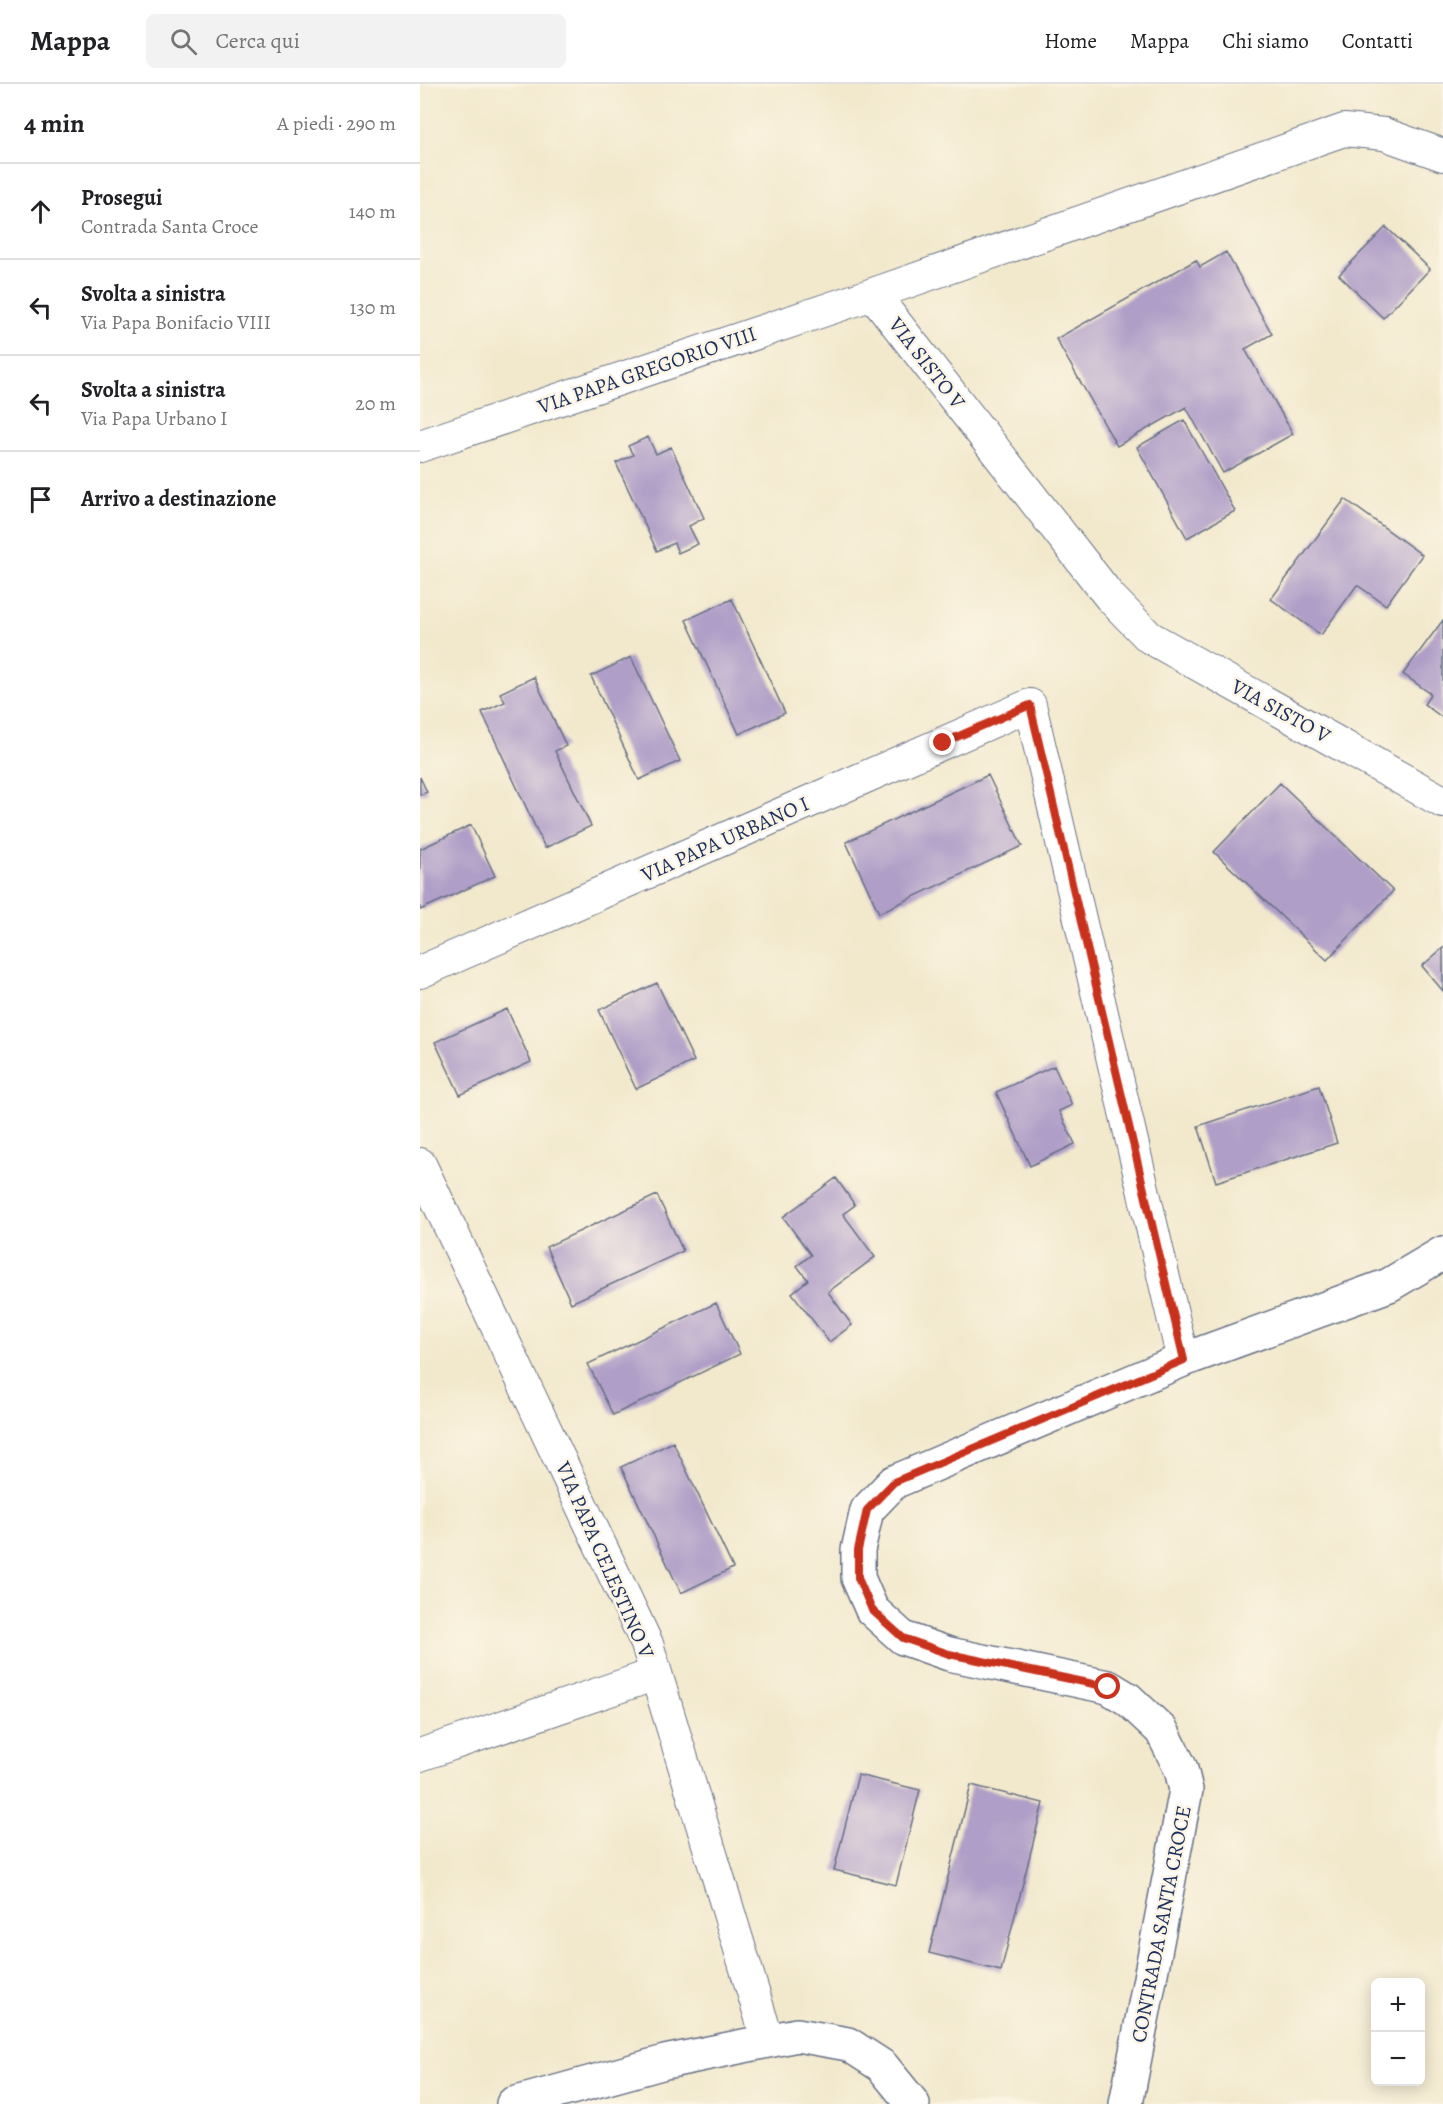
<!DOCTYPE html>
<html lang="it">
<meta charset="utf-8">
<style>
body{margin:0;font-family:Alegreya,serif;background:#f2f2f2;color:#202124}
.controls{position:absolute;right:18px;bottom:18px;display:grid;overflow:hidden;border-radius:9px;box-shadow:0 3px 15px #0003}
.controls button{width:54px;height:54px;display:grid;place-items:center;padding:0;border:0;border-bottom:2px solid #e0e0e0;background:#fff;color:#202124;font:30px sans-serif}
.stop{position:absolute;width:18px;height:18px;margin:-14px;border:4px solid #c8321e;border-radius:50%;background:#fff}
.stop.end{background:#c8321e;border-color:#fff;box-shadow:0 2px 6px #0008}
.list{margin:0;padding:0;list-style:none}
h2{display:flex;justify-content:space-between;align-items:center;height:78px;margin:0;padding:0 24px;font-size:26px}
h2 small{font-size:20px;font-weight:400;color:#757577}
.list li{display:grid;grid-template-columns:39px 1fr auto;gap:18px;align-items:center;box-sizing:border-box;height:96px;padding:0 24px;border-top:2px solid #e0e0e0}
.list b{display:block;font-size:22px;white-space:nowrap}
.list p{margin:0;font-size:20px;white-space:nowrap;color:#757577}
.list em{font-size:20px;font-style:normal;color:#757577}
.icon{flex:none;width:33px;height:33px;fill:none;stroke:currentColor;stroke-width:2;stroke-linecap:round;stroke-linejoin:round}
.map{position:relative;flex:none;width:1023px;height:2020px;overflow:hidden}
header{display:flex;align-items:center;gap:36px;box-sizing:border-box;height:84px;padding:0 30px;background:#fff;border-bottom:2px solid #e0e0e0}
header strong{font-size:28px}
nav{display:flex;gap:33px;margin-inline-start:auto;font-size:21px}
.search{width:420px;height:54px;background:#f2f2f2;display:flex;align-items:center;gap:15px;box-sizing:border-box;padding:0 21px;border-radius:9px;color:#757577;font-size:22px}
main{display:flex}
aside{flex:1;background:#fff}
.map>svg:first-child{display:block}
.building{fill:#af9ec7}
.lines{fill:none;stroke-linecap:round;stroke-linejoin:round}
.minor-casing{stroke:#667085;stroke-width:34}
.tertiary-casing{stroke:#667085;stroke-width:36}
.minor{stroke:#fff;stroke-width:32}
.tertiary{stroke:#fff;stroke-width:33}
.route{stroke:#c8321e;stroke-width:8}
.labels{text-anchor:middle;dominant-baseline:central;stroke-width:5;stroke-linejoin:round;paint-order:stroke}
.street-label{font-size:21px;fill:#1b2f5e;stroke:#fcf5e5}
</style>
<header>
<strong>Mappa</strong>
<div class="search"><svg class="icon" aria-label="search" viewBox="0 0 24 24"><circle cx="10" cy="10" r="6"/><path d="M15 15l6 6"/></svg>Cerca qui</div>
<nav><a>Home</a><a>Mappa</a><a>Chi siamo</a><a>Contatti</a></nav>
</header>
<main>
<aside>
<h2>4 min<small>A piedi · 290 m</small></h2>
<ul class="list">
<li><svg class="icon" aria-label="ahead" viewBox="0 0 24 24"><path d="M12 20V5M6 11l6-6 6 6"/></svg><div><b>Prosegui</b><p>Contrada Santa Croce</p></div><em>140 m</em></li>
<li><svg class="icon" aria-label="left" viewBox="0 0 24 24"><path d="M17 20v-9H6M10 6l-5 5 5 5"/></svg><div><b>Svolta a sinistra</b><p>Via Papa Bonifacio VIII</p></div><em>130 m</em></li>
<li><svg class="icon" aria-label="left" viewBox="0 0 24 24"><path d="M17 20v-9H6M10 6l-5 5 5 5"/></svg><div><b>Svolta a sinistra</b><p>Via Papa Urbano I</p></div><em>20 m</em></li>
<li><svg class="icon" aria-label="arrive" viewBox="0 0 24 24"><path d="M6 21V4h12l-3 4 3 4H6"/></svg><div><b>Arrivo a destinazione</b></div></li>
</ul>
</aside>
<div class="map">
<svg width="1023" height="2020" viewBox="0 0 1023 2020">
<rect width="100%" height="100%" fill="#fcf5e5"/>
<filter id="ink" filterUnits="userSpaceOnUse"><feTurbulence type="fractalNoise" baseFrequency=".0167" numOctaves="2"/><feDisplacementMap in="SourceGraphic" scale="12" xChannelSelector="R" yChannelSelector="G"/><feConvolveMatrix kernelMatrix="1 2 1 2 8 2 1 2 1" color-interpolation-filters="sRGB"/></filter>
<filter id="wash" filterUnits="userSpaceOnUse"><feTurbulence type="fractalNoise" baseFrequency=".008" numOctaves="4" result="noise"/><feDisplacementMap in="SourceGraphic" scale="24" xChannelSelector="R" yChannelSelector="G"/><feGaussianBlur stdDeviation="1.35" result="paint"/><feColorMatrix in="noise" values="0 0 0 0 0 0 0 0 0 0 0 0 0 0 0 0 0 1.4 0 .05"/><feComposite in="paint" operator="in"/></filter>
<g filter="url(#wash)">
<rect width="100%" height="100%" fill="#f2e9cd"/>
<g id="blocks">
<path class="building" d="M966,143L1010,185L963,234L919,191Z
M806,168L852,250L825,265L873,350L803,389L766,323L697,362L636,255L776,176L780,183Z
M764,336L815,427L767,454L717,363Z
M228,353L236,370L251,363L284,434L269,442L278,460L258,469L254,459L237,467L196,379L213,371L208,362Z
M925,415L1002,471L966,521L937,501L901,551L851,515Z
M312,515L365,629L319,650L266,536Z
M1023,536V634L1004,620L1011,610L983,590Z
M211,573L260,677L219,696L171,592Z
M114,593L146,662L135,667L171,742L125,764L62,628L85,618L80,609Z
M568,691L602,762L459,829L426,758Z
M0,693L7,708L0,711Z
M860,699L973,807L907,876L794,768Z
M51,741L75,792L0,826V765Z
M1023,864V907L1002,882Z
M237,899L274,977L216,1005L179,926Z
M87,925L111,978L40,1011L15,958Z
M634,982L652,1021L639,1027L655,1060L610,1082L576,1008Z
M899,1002L917,1059L796,1098L778,1042Z
M416,1094L435,1121L423,1130L455,1173L408,1208L432,1241L409,1258L372,1209L388,1196L377,1182L391,1171L363,1133Z
M237,1111L263,1167L151,1219L126,1163Z
M296,1219L320,1270L193,1331L168,1280Z
M253,1358L313,1484L261,1509L201,1383Z
M438,1691L500,1706L476,1801L414,1786Z
M551,1701L623,1719L581,1887L509,1869Z"/>
</g>
</g>
<g filter="url(#ink)">
<use href="#blocks" fill-opacity="0" stroke="#667085" stroke-width="1.5"/>
<g class="lines">
<g class="minor-casing">
<path id="minor" d="M453,210L690,513L729,553L1023,718
M0,362L453,210L924,46L964,50L1023,71
M0,888L610,621L763,1276
M0,1080L227,1560L348,1957
M0,1671L236,1590"/>
</g>
<g class="tertiary-casing">
<path id="tertiary" d="M93,2020L245,1978L377,1951L428,1960L462,1982L493,2020
M706,2020L766,1706L761,1685L742,1647L708,1615L688,1603L529,1570L483,1554L452,1526L438,1494V1466L447,1426L474,1398L763,1276L969,1201L1023,1169"/>
</g>
<use href="#minor" class="minor"/>
<use href="#tertiary" class="tertiary"/>
</g>
</g>
<g class="lines" filter="url(#ink)">
<path class="route" d="M523,659L610,621L764,1276L474,1398L447,1426L438,1466V1494L452,1526L483,1554L529,1570L688,1603"/>
</g>
<g class="labels">
<g class="street-label">
<text transform="translate(507 279) rotate(52)">VIA SISTO V</text>
<text transform="translate(227 286) rotate(-19)">VIA PAPA GREGORIO VIII</text>
<text transform="translate(861 627) rotate(29)">VIA SISTO V</text>
<text transform="translate(305 755) rotate(-24)">VIA PAPA URBANO I</text>
<text transform="translate(185 1476) rotate(66)">VIA PAPA CELESTINO V</text>
<text transform="translate(741 1840) rotate(-79)">CONTRADA SANTA CROCE</text>
</g>
</g>
</svg>
<div class="controls">
<button>+</button>
<button>−</button>
</div>
<div class="stop" style="left:688px;top:1603px"></div>
<div class="stop end" style="left:523px;top:659px"></div>
</div>
</main>
